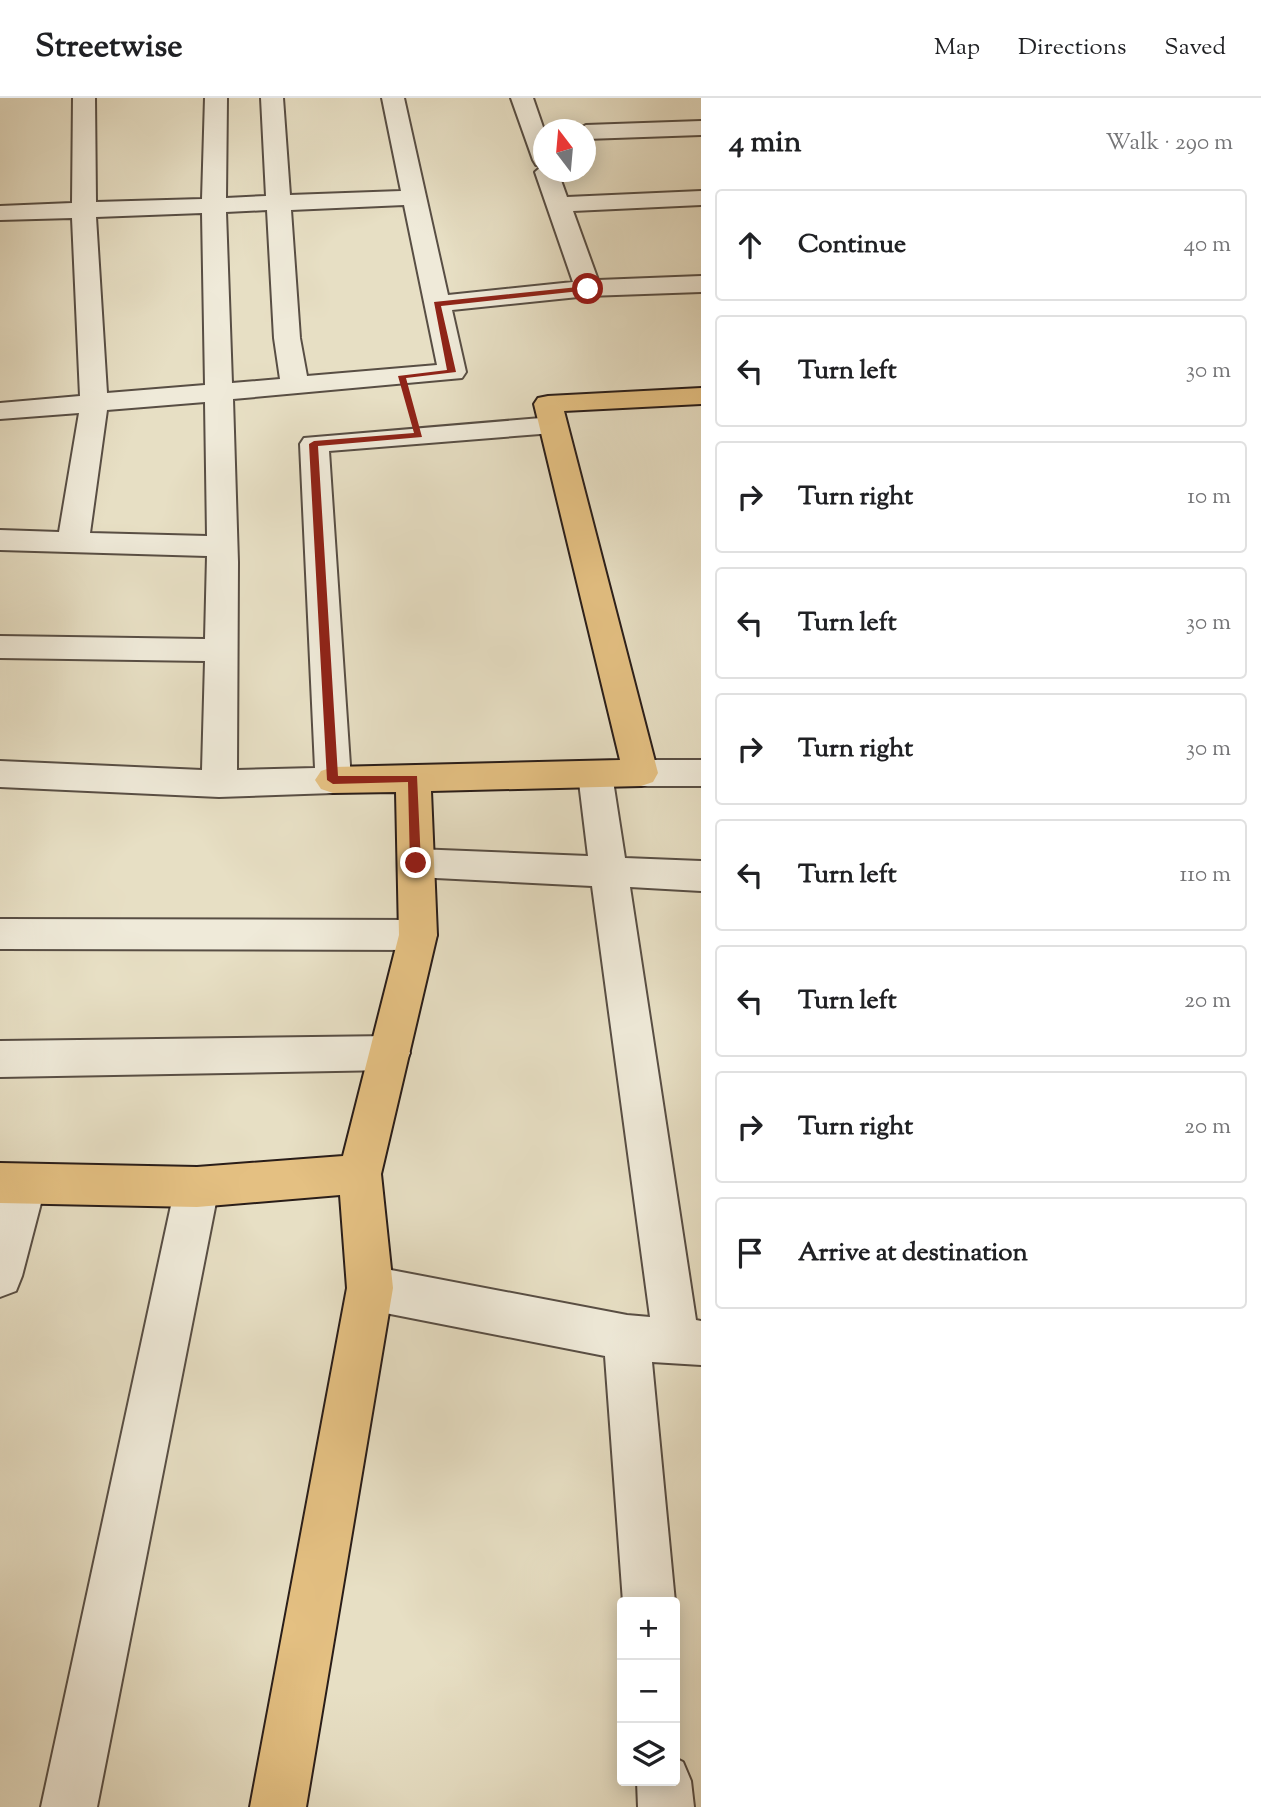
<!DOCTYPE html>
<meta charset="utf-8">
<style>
body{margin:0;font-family:"Sorts Mill Goudy",serif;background:#f6f6f6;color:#202124}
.controls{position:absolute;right:21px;bottom:21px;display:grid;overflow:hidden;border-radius:7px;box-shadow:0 4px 18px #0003}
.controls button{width:63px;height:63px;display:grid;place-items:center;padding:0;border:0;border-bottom:2px solid #e0e0e0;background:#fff;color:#202124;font:35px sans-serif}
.compass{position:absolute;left:533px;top:21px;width:63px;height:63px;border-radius:50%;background:#fff;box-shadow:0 4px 18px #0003;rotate:344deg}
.stop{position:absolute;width:21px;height:21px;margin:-16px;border:5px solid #8f2418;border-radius:50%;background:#fff}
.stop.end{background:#8f2418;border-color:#fff;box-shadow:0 2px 7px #0008}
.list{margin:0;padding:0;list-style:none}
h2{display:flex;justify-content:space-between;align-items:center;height:91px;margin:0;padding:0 28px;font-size:30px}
h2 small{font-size:23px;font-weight:400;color:#757577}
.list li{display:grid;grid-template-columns:46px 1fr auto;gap:21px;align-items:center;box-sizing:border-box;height:112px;margin:0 14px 14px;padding:0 14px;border:2px solid #e0e0e0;border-radius:7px}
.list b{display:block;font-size:26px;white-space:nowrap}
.list em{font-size:23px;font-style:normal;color:#757577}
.icon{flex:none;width:38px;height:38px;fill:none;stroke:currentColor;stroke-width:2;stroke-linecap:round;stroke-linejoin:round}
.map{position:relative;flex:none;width:701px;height:1709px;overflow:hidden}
header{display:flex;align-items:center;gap:42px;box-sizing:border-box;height:98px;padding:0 35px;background:#fff;border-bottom:2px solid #e0e0e0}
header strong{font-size:33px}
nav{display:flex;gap:38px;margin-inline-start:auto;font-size:24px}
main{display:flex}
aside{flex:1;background:#fff}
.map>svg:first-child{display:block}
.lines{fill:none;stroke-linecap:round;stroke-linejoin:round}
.minor-casing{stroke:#584e44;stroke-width:4}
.major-casing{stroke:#291d19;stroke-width:4}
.minor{fill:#efead9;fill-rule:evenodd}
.major{fill:#e4c082;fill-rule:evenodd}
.route{fill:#8f2418}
</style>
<header>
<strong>Streetwise</strong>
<nav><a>Map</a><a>Directions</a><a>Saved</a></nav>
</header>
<main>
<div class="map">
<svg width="701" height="1709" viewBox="0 0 701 1709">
<rect width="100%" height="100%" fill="#e7dfc4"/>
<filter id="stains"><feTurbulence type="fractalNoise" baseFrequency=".00286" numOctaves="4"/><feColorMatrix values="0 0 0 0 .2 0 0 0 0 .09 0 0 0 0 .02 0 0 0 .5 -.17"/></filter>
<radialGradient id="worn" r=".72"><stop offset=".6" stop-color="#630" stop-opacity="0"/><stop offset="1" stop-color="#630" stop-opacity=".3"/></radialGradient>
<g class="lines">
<g class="minor-casing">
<path id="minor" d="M73,0H95L96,104L202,101L205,0H227L226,100L266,98L261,0H283L290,97L401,93L382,0H404L448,197L573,184L535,74L542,68L536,67L533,62L511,0H533L544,32V74H558L567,99L701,93V107L573,113L598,182L701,178V194L588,198L452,212L466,274L462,280L233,301L238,464L237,672L315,670L300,346L304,340L553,319L563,321L567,327L563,333L553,335L329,353L351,682L345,691L333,695L219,699L0,689V663L202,672L205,563L0,560V538L205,541L207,458L0,452V432L59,434L79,315L0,321V305L80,298L72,120L0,122V108L72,105ZM404,107L437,267L307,278L300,240L291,112ZM267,112L274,240L280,281L232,285L226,114ZM202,115L205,287L107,295L96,119ZM205,304L207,438L90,435L107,312Z
M701,23V37L586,41V32H577L586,27Z
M641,662H701V688H641L629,684L624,675L629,666Z
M595,663L607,667L612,676L625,760L701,763V793L630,789L696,1222L701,1223V1267L652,1264L675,1504H623L605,1258L370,1212L354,1205L347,1190L354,1175L370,1168L627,1217L650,1219L592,788L416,779L403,775L398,765L403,755L416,751L588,758L578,676L583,667Z
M0,821L418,822L431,826L437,837L431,848L418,852L0,851Z
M390,938L404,943L410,955L404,967L390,972L0,979V943Z
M24,1066L39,1072L46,1086L22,1178L16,1193L0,1199V1095L9,1072Z
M197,1069L212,1075L219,1089L97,1709H41L175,1089L182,1075Z
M675,1660L683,1664L691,1683L694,1709H638L637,1683H675Z"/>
</g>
<g class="major-casing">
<path id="major" d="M701,290V306L564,313L658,675L653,684L641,688L431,693L437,837L381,1076L393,1190L306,1709H250L347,1190L340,1097L197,1109L0,1105V1065L197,1069L343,1058L399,837L396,694L333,695L321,691L315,682L321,673L333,669L620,662L534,306L538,300L548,298Z"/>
</g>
<use href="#minor" class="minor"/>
<use href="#major" class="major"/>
</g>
<path class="route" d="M588,188L590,192L441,208L456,274L406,280L422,339L318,348L338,678H417L421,765L416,770L410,765L408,684L333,686L327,682L309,346L314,343L414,335L398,278L447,272L434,204Z"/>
<rect width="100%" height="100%" filter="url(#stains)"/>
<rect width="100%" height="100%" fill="url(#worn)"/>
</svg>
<div class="controls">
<button>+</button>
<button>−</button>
<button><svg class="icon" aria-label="layers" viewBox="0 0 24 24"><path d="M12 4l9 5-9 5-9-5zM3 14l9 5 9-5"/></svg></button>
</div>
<svg class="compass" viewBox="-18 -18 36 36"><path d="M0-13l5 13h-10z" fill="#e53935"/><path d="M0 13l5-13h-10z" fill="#757577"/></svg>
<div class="stop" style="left:588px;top:191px"></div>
<div class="stop end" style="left:416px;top:765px"></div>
</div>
<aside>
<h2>4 min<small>Walk · 290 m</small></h2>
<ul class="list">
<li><svg class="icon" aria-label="ahead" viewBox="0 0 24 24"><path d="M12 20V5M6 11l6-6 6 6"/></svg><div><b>Continue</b></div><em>40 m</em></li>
<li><svg class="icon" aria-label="left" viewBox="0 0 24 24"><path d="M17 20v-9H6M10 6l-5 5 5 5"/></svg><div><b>Turn left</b></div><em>30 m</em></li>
<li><svg class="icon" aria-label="right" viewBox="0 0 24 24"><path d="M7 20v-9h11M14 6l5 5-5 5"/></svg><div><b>Turn right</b></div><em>10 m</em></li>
<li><svg class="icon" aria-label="left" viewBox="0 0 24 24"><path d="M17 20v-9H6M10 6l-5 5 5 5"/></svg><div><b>Turn left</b></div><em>30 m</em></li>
<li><svg class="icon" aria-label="right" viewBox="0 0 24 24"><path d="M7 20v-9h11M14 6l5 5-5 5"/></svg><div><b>Turn right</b></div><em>30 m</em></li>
<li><svg class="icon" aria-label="left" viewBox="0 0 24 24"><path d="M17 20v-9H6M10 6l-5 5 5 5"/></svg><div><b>Turn left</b></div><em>110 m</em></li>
<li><svg class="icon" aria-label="left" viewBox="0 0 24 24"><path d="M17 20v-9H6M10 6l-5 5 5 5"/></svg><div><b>Turn left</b></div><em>20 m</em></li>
<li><svg class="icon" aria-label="right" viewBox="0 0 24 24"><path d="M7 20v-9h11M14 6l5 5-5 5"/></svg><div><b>Turn right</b></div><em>20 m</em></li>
<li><svg class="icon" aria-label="arrive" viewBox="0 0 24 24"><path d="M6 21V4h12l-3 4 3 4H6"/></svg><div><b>Arrive at destination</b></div></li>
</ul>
</aside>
</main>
